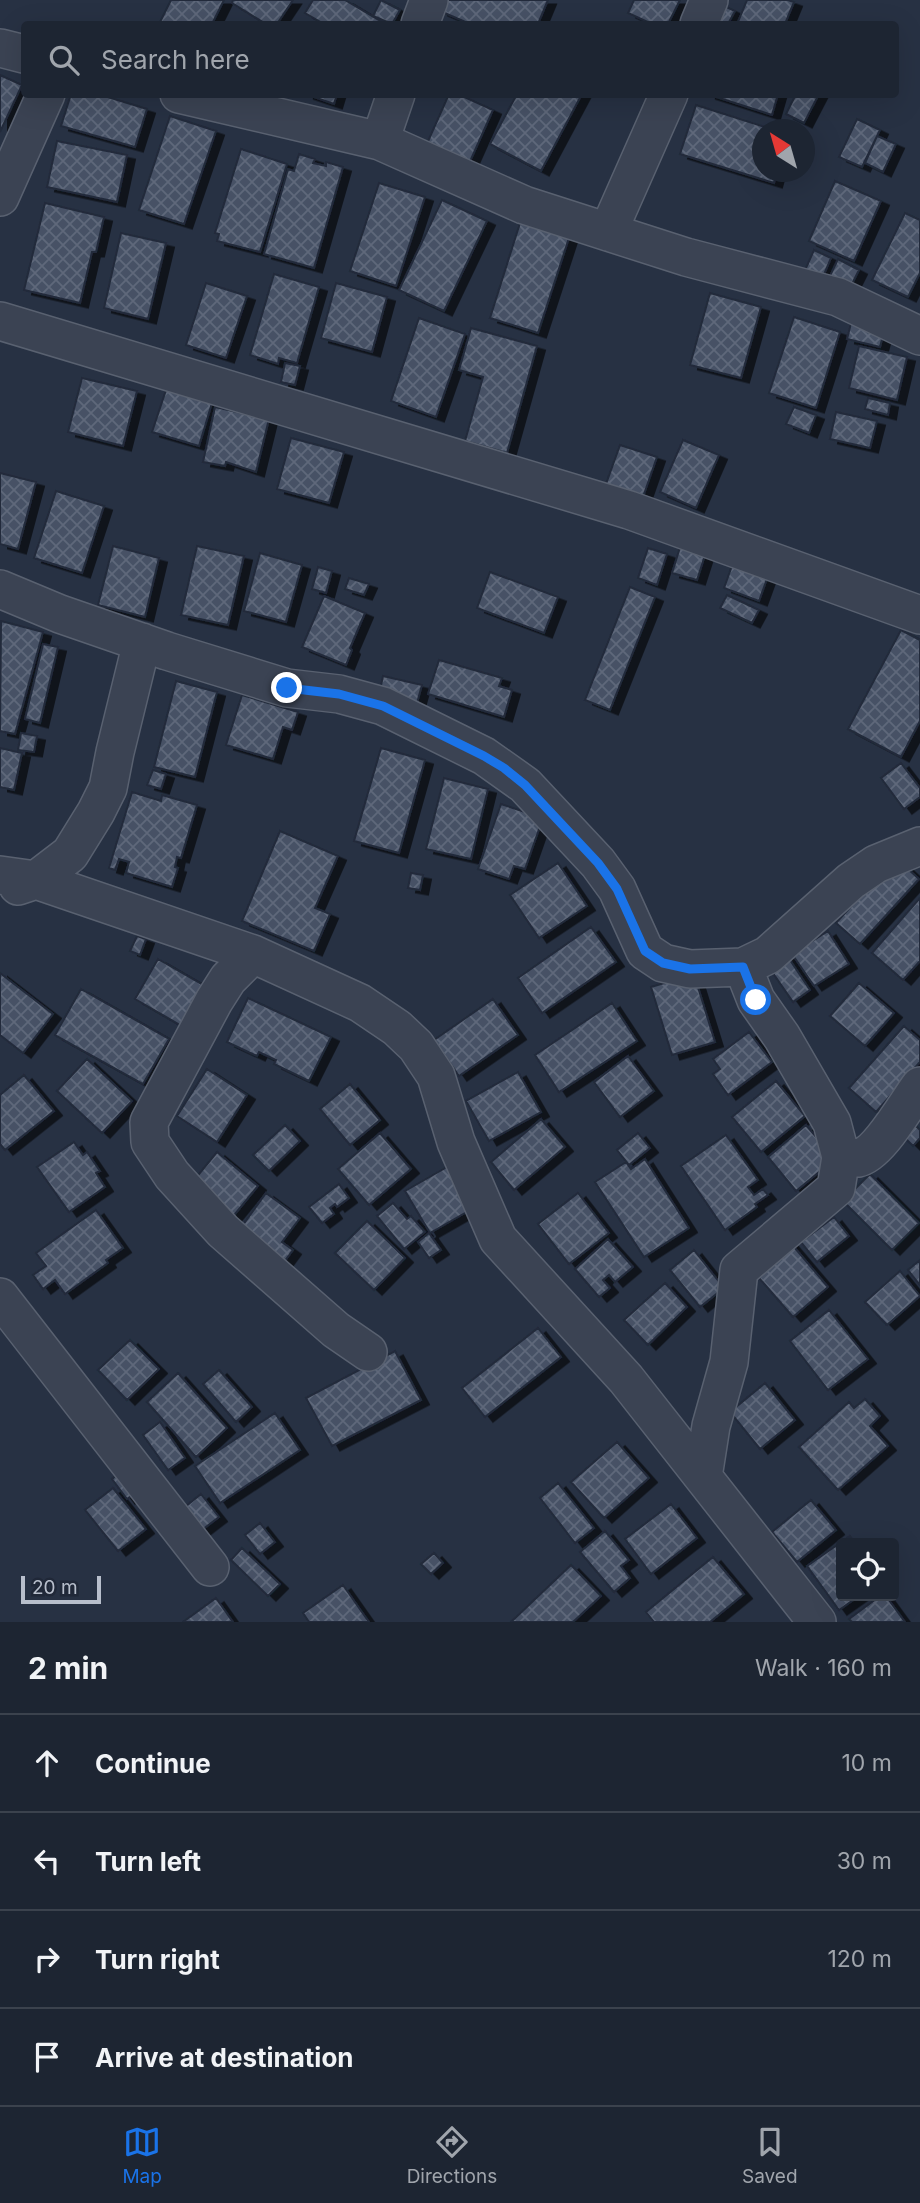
<!DOCTYPE html>
<meta charset="utf-8">
<style>
body{margin:0;font-family:Inter,sans-serif;background:#252d3a;color:#f1f3f6}
.controls{position:absolute;right:21px;bottom:21px;display:grid;overflow:hidden;border-radius:7px;box-shadow:0 7px 28px #0002}
.controls button{width:63px;height:63px;display:grid;place-items:center;padding:0;border:0;border-bottom:2px solid #3b424d;background:#1d2532;color:#f1f3f6;font:35px sans-serif}
.compass{position:absolute;left:752px;top:119px;width:63px;height:63px;border-radius:50%;background:#1d2532;box-shadow:0 7px 28px #0002;rotate:323deg}
.scale{position:absolute;left:21px;bottom:18px;width:80px;box-sizing:border-box;padding-left:7px;border:4px solid #b8bfcc;border-top:0;font-size:19px;line-height:24px;white-space:nowrap;color:#b8bfcc;-webkit-text-stroke:5px #202838;paint-order:stroke}
.stop{position:absolute;width:21px;height:21px;margin:-16px;border:5px solid #1a73e8;border-radius:50%;background:#fff}
.stop.end{background:#1a73e8;border-color:#fff;box-shadow:0 2px 7px #0008}
.list{margin:0;padding:0;list-style:none}
h2{display:flex;justify-content:space-between;align-items:center;height:91px;margin:0;padding:0 28px;font-size:30px}
h2 small{font-size:23px;font-weight:400;color:#a0a5ac}
.list li{display:grid;grid-template-columns:46px 1fr auto;gap:21px;align-items:center;box-sizing:border-box;height:98px;padding:0 28px;border-top:2px solid #3b424d}
.list b{display:block;font-size:26px;white-space:nowrap}
.list em{font-size:23px;font-style:normal;color:#a0a5ac}
.icon{flex:none;width:38px;height:38px;fill:none;stroke:currentColor;stroke-width:2;stroke-linecap:round;stroke-linejoin:round}
.map{position:relative;flex:none;width:920px;height:1622px;overflow:hidden}
.search{position:absolute;background:#1d2532;box-shadow:0 7px 28px #0002;left:21px;right:21px;top:21px;height:77px;display:flex;align-items:center;gap:18px;box-sizing:border-box;padding:0 24px;border-radius:7px;color:#a0a5ac;font-size:26px}
.sheet{height:483px;background:#1d2532}
nav{display:flex;justify-content:space-around;align-items:center;box-sizing:border-box;height:98px;border-top:2px solid #3b424d;background:#1d2532;font-size:19px;color:#a0a5ac}
nav a{display:grid;justify-items:center;gap:4px}
nav .on{color:#1a73e8}
.map>svg:first-child{display:block}
.building{fill:url(#building-cross-hatch);stroke:#222a3a;stroke-width:2;filter:url(#shadow)}
.lines{fill:none;stroke-linecap:round;stroke-linejoin:round}
.minor-casing{stroke:#596170;stroke-width:40}
.minor{stroke:#3b4353;stroke-width:37}
.route{stroke:#1a73e8;stroke-width:9}
</style>
<div class="map">
<svg width="920" height="1622" viewBox="0 0 920 1622">
<defs>
<pattern id="building-cross-hatch" width="8" height="8" patternUnits="userSpaceOnUse" patternTransform="scale(1.75)"><rect width="8" height="8" fill="#465165"/><path d="M0 0l8 8M0 8l8-8" fill="none" stroke="#5f687a"/></pattern>
<filter id="shadow"><feDropShadow dx="8" dy="4.5" stdDeviation="0" flood-color="#0009"/></filter>
</defs>
<rect width="100%" height="100%" fill="#273143"/>
<path class="building" d="M171,0H224L212,24H159Z
M233,0H293L277,24H266L232,3Z
M313,0H345L382,22L380,24H324L305,13Z
M381,0L400,10L392,24L373,16Z
M445,0H548L538,24H470L440,11Z
M634,0H680L668,24H652L628,13Z
M747,0H788L794,2L785,24H737Z
M720,4L735,11L728,24H710Z
M0,75L22,85L0,132Z
M71,94H98L147,109L135,147L61,126Z
M305,94H337L334,104Z
M449,94H458L493,110L468,166L425,148Z
M517,94H582L541,171L490,144Z
M707,94H778L772,115Z
M796,94H819L804,123L786,114Z
M696,105L774,130H762V172H777L774,183L680,154Z
M170,116L216,131L184,224L139,210Z
M857,119L880,130L862,167L839,157Z
M877,136L896,144L883,172L865,163Z
M57,141L127,155L117,202L47,187Z
M241,149L287,164L260,252L217,241L219,234L215,233Z
M299,154L315,159L313,163L326,166V162L343,167L314,268L264,254L288,169L294,171Z
M835,181L881,201L854,261L809,241Z
M379,183L425,197L396,286L350,271Z
M442,200L487,221L444,311L399,290Z
M45,203L104,217L96,252H92L80,303L24,290Z
M905,213L920,220V273L908,297L872,280Z
M520,223L569,238L538,333L490,318Z
M121,233L166,243L148,319L104,308Z
M814,250L831,258L823,277L805,270Z
M838,259L859,270L849,290L828,280Z
M274,274L319,287L297,363L279,358L278,364L250,355Z
M206,283L247,296L226,358L186,345Z
M336,283L387,297L372,352L321,338Z
M710,293L761,307L741,378L690,365Z
M794,317L840,332L816,408L769,393Z
M419,318L465,334L436,417L391,401Z
M851,323L884,332L880,347L847,339Z
M471,328L537,346L507,453L465,441L483,377L459,370Z
M859,346L907,357L897,400L849,388Z
M285,363L300,366L295,385L281,382Z
M82,378L137,391L123,446L68,432Z
M166,390L212,403L199,446L152,432Z
M868,398L890,403L888,415L865,409Z
M215,407L269,419L256,472L226,462L225,466L203,462Z
M794,407L816,415L809,433L786,424Z
M836,412L877,421L870,448L830,439Z
M291,438L344,452L329,503L277,489Z
M683,440L719,455L696,508L660,492Z
M620,445L657,457L643,497L606,484Z
M0,473L36,482L18,549L0,544Z
M56,491L104,506L82,573L34,558Z
M682,541L707,549L697,580L672,573Z
M113,546L159,558L145,617L98,605Z
M197,546L244,556L228,625L181,615Z
M648,548L667,554L657,585L638,578Z
M260,553L302,565L286,622L244,611Z
M733,563L768,576L759,601L724,588Z
M318,567L332,571L326,593L312,589Z
M490,572L558,597L544,633L477,608Z
M349,578L369,584L364,595L345,589Z
M630,587L655,597L610,710L585,700Z
M727,595L759,610L752,623L720,608Z
M324,596L365,613L350,648L352,650L346,665L302,647Z
M1,621L43,632L15,734L0,731Z
M901,630L920,640V721L901,757L848,729Z
M43,644L58,647L40,723L25,719Z
M439,660L502,678L499,686L512,690L504,717L428,694Z
M383,676L422,685L417,703L379,695Z
M176,681L217,692L195,777L154,767Z
M242,695L298,712L292,730L283,727L273,759L226,745Z
M21,733L37,736L34,752L18,750Z
M0,748L22,753L14,790L0,787Z
M381,748L425,760L399,853L354,841Z
M901,763L920,788V797L904,809L881,778Z
M153,770L166,774L161,789L147,785Z
M444,778L488,789L471,859L426,849Z
M132,792L161,801L162,795L197,805L181,858L177,857L175,867L178,868L172,887L126,873L129,862L119,859L115,870L109,868Z
M501,804L543,818L525,869L514,866L509,879L478,869Z
M280,831L338,856L315,908L330,914L314,951L242,921Z
M895,857L919,879L860,944L836,923Z
M558,863L587,906L539,938L510,895Z
M411,873L423,875L420,890L408,888Z
M920,898V961L903,980L872,953Z
M591,927L616,962L542,1013L518,978Z
M828,931L849,964L814,986L792,954Z
M137,936L146,939L140,955L130,951Z
M786,954L810,990L793,1002L768,966Z
M158,959L210,989L187,1029L135,999Z
M0,973L53,1014L23,1053L0,1035Z
M694,974L715,1042L672,1055L651,987Z
M859,983L894,1013L865,1046L830,1016Z
M81,989L169,1039L143,1084L55,1035Z
M248,998L331,1037L309,1081L274,1064L276,1060L259,1052L257,1056L227,1042Z
M493,999L518,1035L459,1076L434,1040Z
M612,1003L637,1041L559,1092L535,1055Z
M904,1026L920,1040V1062L876,1112L849,1088Z
M749,1032L772,1062L728,1095L713,1074L720,1069L713,1059Z
M628,1056L654,1091L620,1117L594,1082Z
M87,1059L132,1101L102,1133L57,1091Z
M207,1069L247,1095L217,1142L177,1116Z
M518,1072L541,1112L489,1141L466,1101Z
M24,1075L54,1111L5,1150L0,1144V1095Z
M776,1081L805,1116L761,1152L732,1117Z
M350,1084L380,1120L350,1145L320,1109Z
M541,1119L565,1147L514,1190L491,1162Z
M914,1124L920,1130V1138L913,1146L903,1136Z
M285,1125L300,1141L269,1171L253,1155Z
M806,1125L835,1159L796,1191L768,1157Z
M380,1133L411,1169L369,1205L338,1169Z
M638,1133L650,1148L629,1165L617,1150Z
M726,1135L758,1180L748,1187L754,1195L763,1189L768,1195L755,1204L757,1207L725,1230L681,1166Z
M74,1142L83,1155L87,1152L100,1171L96,1173L105,1187L69,1212L37,1167Z
M217,1152L258,1186L231,1219L190,1185Z
M645,1159L689,1228L644,1257L595,1182L626,1162L631,1169Z
M447,1167L472,1209L430,1233L405,1191Z
M870,1174L919,1223L892,1250L843,1201Z
M339,1184L349,1198L337,1207L335,1204L330,1208L334,1214L322,1223L309,1207Z
M266,1193L300,1218L282,1242L293,1250L284,1262L240,1229Z
M578,1193L609,1233L569,1264L538,1224Z
M393,1203L407,1219L411,1216L425,1232L404,1249L377,1216Z
M96,1210L123,1248L106,1260L108,1263L65,1294L55,1280L43,1289L33,1275L46,1266L36,1253Z
M834,1217L849,1236L817,1262L801,1242Z
M367,1221L405,1258L374,1290L335,1253Z
M429,1233L441,1250L429,1258L418,1242Z
M608,1239L633,1267L615,1282L609,1275L603,1280L610,1288L599,1297L575,1269Z
M789,1241L828,1287L793,1317L753,1271Z
M694,1250L724,1288L700,1307L670,1270Z
M920,1260V1285L908,1270Z
M900,1271L920,1296L887,1325L865,1302Z
M665,1283L687,1307L648,1345L624,1320Z
M829,1310L868,1359L828,1390L790,1341Z
M538,1328L561,1357L485,1417L462,1388Z
M130,1340L159,1369L127,1400L98,1370Z
M395,1351L421,1400L332,1446L306,1398Z
M219,1370L252,1407L236,1422L203,1384Z
M178,1373L227,1428L196,1457L147,1402Z
M765,1383L795,1420L760,1449L730,1412Z
M865,1399L880,1416L870,1426L888,1446L838,1490L799,1447L849,1402L854,1408Z
M275,1413L300,1450L220,1503L195,1466Z
M160,1422L185,1458L168,1470L143,1435Z
M617,1442L649,1478L604,1518L571,1482Z
M124,1469L140,1490L127,1499L112,1479Z
M558,1483L594,1528L575,1543L540,1498Z
M113,1488L146,1529L118,1551L85,1510Z
M201,1494L219,1517L202,1530L185,1507Z
M811,1500L836,1530L797,1562L772,1532Z
M671,1504L697,1538L651,1574L625,1539Z
M260,1523L275,1542L260,1554L245,1535Z
M605,1531L629,1560L621,1566L630,1578L614,1592L580,1552Z
M850,1536L855,1543H841V1596H859L839,1610L807,1566Z
M242,1548L280,1584L268,1596L231,1560Z
M434,1553L443,1563L431,1574L421,1564Z
M713,1557L744,1594L710,1622H654L646,1612Z
M571,1565L601,1596L573,1622H511Z
M343,1585L369,1622H309L303,1613Z
M880,1596H886L905,1622H852L849,1619Z
M216,1598L233,1622H183Z"/>
<g class="lines">
<g class="minor-casing">
<path id="minor" d="M420,24L429,0
M699,24L709,0
M0,48L24,54
M179,94L380,141L524,205L686,257L838,297L920,336
M380,141L396,94
M0,197L46,94
M608,232L669,94
M0,321L629,510L920,615
M0,589L60,614L167,651L287,688L339,694L383,706L484,756L525,785L598,863L617,889L645,951L663,963L690,969L743,967L768,955L851,881L876,864L920,846
M0,875L36,880L253,954L360,1003L397,1028L416,1046L436,1076L456,1142L498,1239L626,1379L817,1622
M18,886L36,880L70,854L96,812L108,788L115,752L142,642
M253,954L228,979L214,1001L149,1122L150,1142L172,1175L223,1231L336,1330L368,1352
M841,1157C847,1157 853,1158 858,1158C879,1154 907,1103 920,1086
M0,1297L210,1567
M703,1477L711,1426L729,1362L739,1270L836,1188L841,1157L832,1123L782,1037L756,1000L743,967"/>
</g>
<use href="#minor" class="minor"/>
</g>
<g class="lines">
<path class="route" d="M287,688L339,694L383,706L484,756L504,768L525,785L598,863L617,889L645,951L663,963L690,969L743,967L756,1000"/>
</g>
</svg>
<div class="controls">
<button><svg class="icon" aria-label="locate" viewBox="0 0 24 24"><circle cx="12" cy="12" r="6"/><path d="M12 2v4M12 18v4M2 12h4M18 12h4"/></svg></button>
</div>
<svg class="compass" viewBox="-18 -18 36 36"><path d="M0-13l5 13h-10z" fill="#e53935"/><path d="M0 13l5-13h-10z" fill="#a0a5ac"/></svg>
<div class="scale">20 m</div>
<div class="stop" style="left:756px;top:1000px"></div>
<div class="stop end" style="left:287px;top:688px"></div>
<div class="search"><svg class="icon" aria-label="search" viewBox="0 0 24 24"><circle cx="10" cy="10" r="6"/><path d="M15 15l6 6"/></svg>Search here</div>
</div>
<section class="sheet">
<h2>2 min<small>Walk · 160 m</small></h2>
<ul class="list">
<li><svg class="icon" aria-label="ahead" viewBox="0 0 24 24"><path d="M12 20V5M6 11l6-6 6 6"/></svg><div><b>Continue</b></div><em>10 m</em></li>
<li><svg class="icon" aria-label="left" viewBox="0 0 24 24"><path d="M17 20v-9H6M10 6l-5 5 5 5"/></svg><div><b>Turn left</b></div><em>30 m</em></li>
<li><svg class="icon" aria-label="right" viewBox="0 0 24 24"><path d="M7 20v-9h11M14 6l5 5-5 5"/></svg><div><b>Turn right</b></div><em>120 m</em></li>
<li><svg class="icon" aria-label="arrive" viewBox="0 0 24 24"><path d="M6 21V4h12l-3 4 3 4H6"/></svg><div><b>Arrive at destination</b></div></li>
</ul>
</section>
<nav>
<a class="on"><svg class="icon" aria-label="map" viewBox="0 0 24 24"><path d="M3 6l6-2 6 2 6-2v14l-6 2-6-2-6 2zM9 4v14M15 6v14"/></svg>Map</a>
<a><svg class="icon" aria-label="directions" viewBox="0 0 24 24"><path d="M12 3l9 9-9 9-9-9zM9 14v-3h6M13 9l2 2-2 2"/></svg>Directions</a>
<a><svg class="icon" aria-label="saved" viewBox="0 0 24 24"><path d="M7 4h10v16l-5-4-5 4z"/></svg>Saved</a>
</nav>
